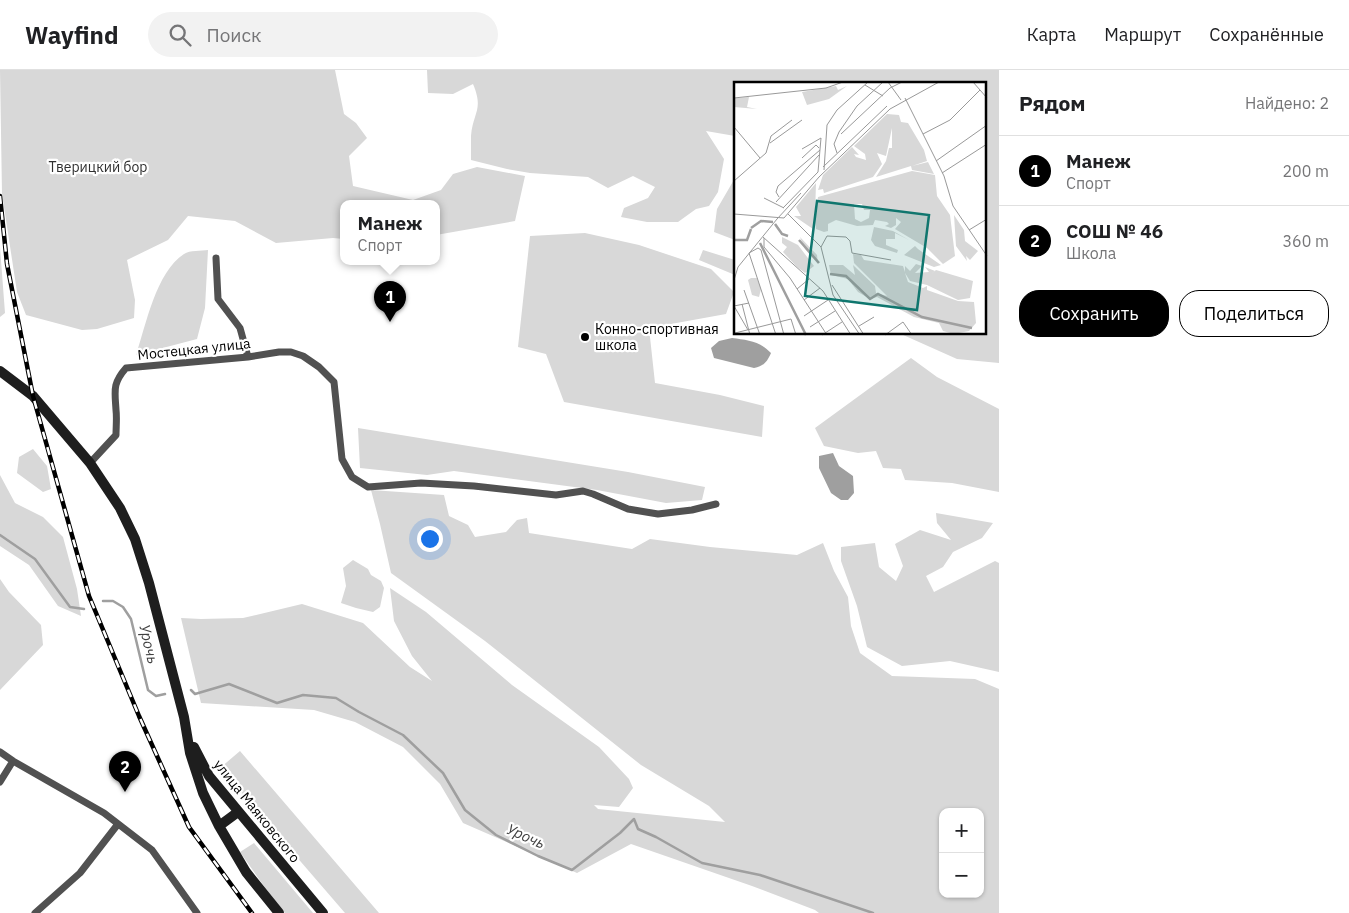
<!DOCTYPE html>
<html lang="ru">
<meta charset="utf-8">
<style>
body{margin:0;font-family:"IBM Plex Sans",sans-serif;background:#f2f2f2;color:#202124}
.controls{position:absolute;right:15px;bottom:15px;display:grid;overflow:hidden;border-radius:10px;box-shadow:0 1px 4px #0004}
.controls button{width:45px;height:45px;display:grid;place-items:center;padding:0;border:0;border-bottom:1px solid #e0e0e0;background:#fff;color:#202124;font:25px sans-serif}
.you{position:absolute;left:429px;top:468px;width:18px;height:18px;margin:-12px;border:4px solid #fff;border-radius:50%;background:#1a73e8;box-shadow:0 0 0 8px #1a73e833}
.badge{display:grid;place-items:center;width:32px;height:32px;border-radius:50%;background:#000;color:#fff;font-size:16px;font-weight:700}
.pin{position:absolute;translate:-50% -41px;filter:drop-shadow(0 1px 2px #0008)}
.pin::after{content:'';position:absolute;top:26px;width:18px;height:15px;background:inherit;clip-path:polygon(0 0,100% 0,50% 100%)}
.popup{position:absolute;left:340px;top:130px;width:100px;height:65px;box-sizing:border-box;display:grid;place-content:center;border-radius:10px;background:#fff;filter:drop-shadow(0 1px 4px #0005);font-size:16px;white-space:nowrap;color:#757577}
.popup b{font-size:19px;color:#202124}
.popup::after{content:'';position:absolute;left:50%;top:100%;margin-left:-10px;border:10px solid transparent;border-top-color:#fff}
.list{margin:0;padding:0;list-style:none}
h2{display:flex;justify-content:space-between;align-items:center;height:65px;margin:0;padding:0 20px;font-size:21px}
h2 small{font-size:16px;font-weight:400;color:#757577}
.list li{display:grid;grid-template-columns:32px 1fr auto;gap:15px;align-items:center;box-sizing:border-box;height:70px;padding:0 20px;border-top:1px solid #e0e0e0}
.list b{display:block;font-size:19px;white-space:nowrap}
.list p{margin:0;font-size:16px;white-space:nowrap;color:#757577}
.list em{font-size:16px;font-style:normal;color:#757577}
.actions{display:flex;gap:10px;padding:15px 20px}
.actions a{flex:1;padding:11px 0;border:1px solid #000;border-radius:20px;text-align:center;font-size:18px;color:#000}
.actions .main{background:#000;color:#fff}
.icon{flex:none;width:28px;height:28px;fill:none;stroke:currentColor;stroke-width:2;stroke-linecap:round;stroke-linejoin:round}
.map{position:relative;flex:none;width:999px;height:843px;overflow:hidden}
header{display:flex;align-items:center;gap:30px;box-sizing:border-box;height:70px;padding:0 25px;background:#fff;border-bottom:1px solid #e0e0e0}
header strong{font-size:24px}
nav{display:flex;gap:28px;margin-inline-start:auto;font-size:18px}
.search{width:350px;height:45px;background:#f2f2f2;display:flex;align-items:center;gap:12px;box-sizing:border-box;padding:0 18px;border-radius:28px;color:#757577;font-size:19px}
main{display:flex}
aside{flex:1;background:#fff}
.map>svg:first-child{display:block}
.green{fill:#d8d8d8;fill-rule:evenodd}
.water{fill:#9f9f9f}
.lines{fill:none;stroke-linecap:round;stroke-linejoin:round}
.stream{stroke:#9f9f9f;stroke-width:2.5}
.minor{stroke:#515151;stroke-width:7}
.secondary{stroke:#1e1e1e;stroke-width:10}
.rail-casing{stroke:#000;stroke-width:4.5}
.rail{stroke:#fff;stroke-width:2.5;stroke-dasharray:8;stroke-linecap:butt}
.poi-dot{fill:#000;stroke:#fff;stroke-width:2}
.labels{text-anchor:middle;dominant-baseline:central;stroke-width:4.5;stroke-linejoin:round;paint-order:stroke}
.park-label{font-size:14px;fill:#2f2f2f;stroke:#fff}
.poi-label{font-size:14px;fill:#000;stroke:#fff;text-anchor:start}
.street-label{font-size:14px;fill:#000;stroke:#fff}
.water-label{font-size:15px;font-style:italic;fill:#404040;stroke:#fff}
.inset-river{fill:none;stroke:#9f9f9f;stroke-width:2.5}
.inset-road{fill:none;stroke:#999;stroke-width:1}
.view{fill:#0f766e;fill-opacity:0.15;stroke:#0f766e;stroke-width:2.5}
.inset-edge{fill:none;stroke:#000;stroke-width:2.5}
</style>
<header>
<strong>Wayfind</strong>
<div class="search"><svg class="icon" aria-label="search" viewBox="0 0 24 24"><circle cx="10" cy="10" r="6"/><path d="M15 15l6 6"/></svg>Поиск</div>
<nav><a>Карта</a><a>Маршрут</a><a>Сохранённые</a></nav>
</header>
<main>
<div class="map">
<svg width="999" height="843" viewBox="0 0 999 843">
<rect width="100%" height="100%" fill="#fff"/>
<path class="green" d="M0,0H335L344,44L356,53L367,68L349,86L353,116L413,130L441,120L453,104L477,97L525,106L515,151L436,165V133H344V169L333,168L276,173L235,151L188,146L168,170L127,190L135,230L134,248L97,259L82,260L26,245L17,222L2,124Z
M427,0H999V293L957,289L901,264H985V14H735V66L706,61L724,89L718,122L709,136L696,139L678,152H647L621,147L624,138L648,128L655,117L633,106L608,118L588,107L530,103L507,99L471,90C471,82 471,74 471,66C473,42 484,40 473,14L453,24L428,23Z
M735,108V170L714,162L717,139Z
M585,163L639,175L711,199L734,222L726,244L649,258L655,313L720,325L764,336L762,367L564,332L546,284L518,277L530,166Z
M0,177L5,243L0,247Z
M208,180L205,238L197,269L136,285C146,255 156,202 184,184C190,180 201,181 208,180Z
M703,180L735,190V205L699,190Z
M911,288L937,307L999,339V422L952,413L905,410L901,399L883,398L876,381L858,383L824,376L815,358Z
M358,358L628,402L705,417L702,430L666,433L597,420L454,401L427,405L360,398Z
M33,379L47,396L51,419L43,422L17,403L19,387Z
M0,405L15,433L43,447L63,467L77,519L81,546L58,536L29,495L0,476Z
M371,420L444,425L449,446L468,455L475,467L506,462L517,450L527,448L529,463L632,479L650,469L710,477L797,485L823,473L834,501L848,527L851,556L860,583L892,606L975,609L999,619V843H819L815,840L752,816L631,774L577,803L463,753L440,714L403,677L355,652L314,640L201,633L181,548L201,549L243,548L302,534L363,553L410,597L432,611L412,586L394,551L390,518L426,542L512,615L599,677L629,709L633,718L619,737L594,735L598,739L725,752L709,736L641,695L485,571L391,503L380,454ZM943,742H980V824H943Z
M936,443L993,453L982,468L953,482L943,497L926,506L934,522L995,491L999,493V602L950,591L902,596L867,577L857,536L841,491V477L875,473L879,497L896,511L903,496L895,474L920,460L951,470L937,453Z
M353,490L368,499L371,505L381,511L384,518L380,537L373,542L356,538L341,533L346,516L343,498Z
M0,509L9,522L41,555L43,575L0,620Z
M240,681L379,843H345L220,698Z
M254,773L313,843H285L282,840L261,812L240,782Z"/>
<path class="water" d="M732,268C747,270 760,271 771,283C767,292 764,296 754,298L714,288L711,278L719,271Z
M833,383L839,396L853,406L854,423L848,430H841L831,423L819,398V386Z"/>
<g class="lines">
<path class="stream" d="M0,465L35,489L70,537L84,539
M103,531H113L123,537L131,549L148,620L156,626L165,624
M191,620L195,624L229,614L277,633L303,625L336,628L359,642L403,665L443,703L465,740L496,765L538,786L572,800L620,763L634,749L638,759L656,767L702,793L760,805L873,843"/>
<path class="minor" d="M216,188L218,229L240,258L248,287
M90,393L116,365C116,357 117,348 116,340C115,321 112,314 126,298L248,287L279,282H291L303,286L319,297L334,312L342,389L352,407L368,417L421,413L474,416L556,425L583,421L593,424L628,439L658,444L692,440L716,434
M0,682L13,691L104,743L152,780L197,843
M0,712L13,691
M35,843L80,803L118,754"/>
<path class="secondary" d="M0,301L33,326L90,393L120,438L135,469L149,513L184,647L190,683L203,723L219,756L246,802L279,843
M194,677L209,706L323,843
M219,756L238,742"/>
<g class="rail-casing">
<path id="rail" d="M0,126L7,194L33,326L89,526L139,646L189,757L252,843"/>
</g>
<use href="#rail" class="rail"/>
</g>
<circle class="poi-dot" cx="585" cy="267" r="5"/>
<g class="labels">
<g class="park-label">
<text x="98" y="97">Тверицкий бор</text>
</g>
<g class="poi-label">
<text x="595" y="259">Конно-спортивная<tspan x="595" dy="16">школа</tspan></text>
</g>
<g class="street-label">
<text transform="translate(194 279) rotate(-6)">Мостецкая улица</text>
<text transform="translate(257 741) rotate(51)">улица Маяковского</text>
</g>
<g class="water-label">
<text transform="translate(149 574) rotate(77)">Урочь</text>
<text transform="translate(526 766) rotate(24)">Урочь</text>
</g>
</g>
<g transform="translate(734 12)">
<rect width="252" height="252" fill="#fff"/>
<path d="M102,4L104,8L113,4L95,17L73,23L68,10ZM15,15L13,25L23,27L0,25V16ZM153,32L165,33L167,40L174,41L190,68L193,79L178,84L194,80L200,92L178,88L177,84L142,95L152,79L155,66H158V46L152,74L143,71L148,82L139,95L90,111L89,107L84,108L89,93L118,65L125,73L120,72L122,75L132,78L131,72L120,64ZM178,89L201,93L203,114L216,133L221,174L209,182L193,166L161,147L167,140L162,136V143L157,146L151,144L155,142L153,140L141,138L139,143L123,144L102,138L94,142V149L90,150L82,147L81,134L79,147L60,134H67L62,125L82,101L81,133L84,115ZM120,122H128L130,128H136L135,136L127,140L121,137ZM220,133L230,148L231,159L244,169L236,178L232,174L233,179L222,164ZM140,145L159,149L175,158L161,151V157H152V163L164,168L163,171L141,164L137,158ZM48,155L64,163L80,184L71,191L63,185L49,170L53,165L48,161ZM66,155L83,173L84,182L71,167ZM181,164L184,167L207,183L200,185L170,173ZM119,172L127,173L130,178L169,184L171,190V184L176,189L182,182L188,184L181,191L195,190L191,185L201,189L196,193L202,188L239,199L236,216L224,218L193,203L176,199L171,191L174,200L189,206L193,204V208L224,219L240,220L242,241L235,249L220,252L209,249L205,241L180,235L143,215L136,217L124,210L114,197L97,193L95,183H109L121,193L119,183L141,204L142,211L153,214L120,181ZM17,196H23L27,207L25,215L18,213L14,198Z" fill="#d8d8d8" fill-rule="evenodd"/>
<path class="inset-river" d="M41,142L48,152L54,154M17,146L27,139L39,140M0,158H13L17,147M65,158L85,181M26,161L72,253M96,192L112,194L136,217L144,212L188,235L238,246"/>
<path class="inset-road" d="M154,0L167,18M239,0L253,16M131,3L149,14M0,16L92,6L109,0M171,16L210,94L219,124L253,174M0,45L26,76M107,52L156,6L168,0M189,52L216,38L246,8M36,61L68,38M103,71L100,62L105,50L123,24L149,0M68,76L82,63L85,66M202,79L253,43M89,85L153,24M90,88L93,43L103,28L134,0M208,91L253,62M0,99L32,71L37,54L58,38M45,115L42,110L44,104L86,68M30,116L50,126M42,120L85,73M49,126L84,90L87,56L68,67M0,132L50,136L85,95L156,27L205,0M54,132L87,165L99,213L126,253M43,137L67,111M235,148L253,137M29,155L89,209L117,253M30,156V165L56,196L93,253M87,165L93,154L112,155L116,159L118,171L157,178M15,171L24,166L27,168L50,253M15,171L42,253M0,198L4,185L43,137M98,203L130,253M63,207L75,197M10,208L26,253M70,218L86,206M8,222L16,253M0,224L14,248M0,224L15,221M70,234L94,218M125,244L140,235M76,245L101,229M1,251L57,237L62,253M88,253L108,240M151,253L169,240L178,253"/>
<path class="view" d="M83,119L195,133L183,228L71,214Z"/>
<rect width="252" height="252" class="inset-edge"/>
</g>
</svg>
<div class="controls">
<button>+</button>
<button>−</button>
</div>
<div class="you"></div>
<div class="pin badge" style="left:390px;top:252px">1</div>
<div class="popup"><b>Манеж</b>Спорт</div>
<div class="pin badge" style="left:125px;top:722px">2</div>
</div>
<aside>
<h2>Рядом<small>Найдено: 2</small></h2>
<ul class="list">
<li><span class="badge">1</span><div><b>Манеж</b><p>Спорт</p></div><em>200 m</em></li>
<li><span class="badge">2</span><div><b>СОШ № 46</b><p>Школа</p></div><em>360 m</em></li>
</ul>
<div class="actions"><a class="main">Сохранить</a><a>Поделиться</a></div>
</aside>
</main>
